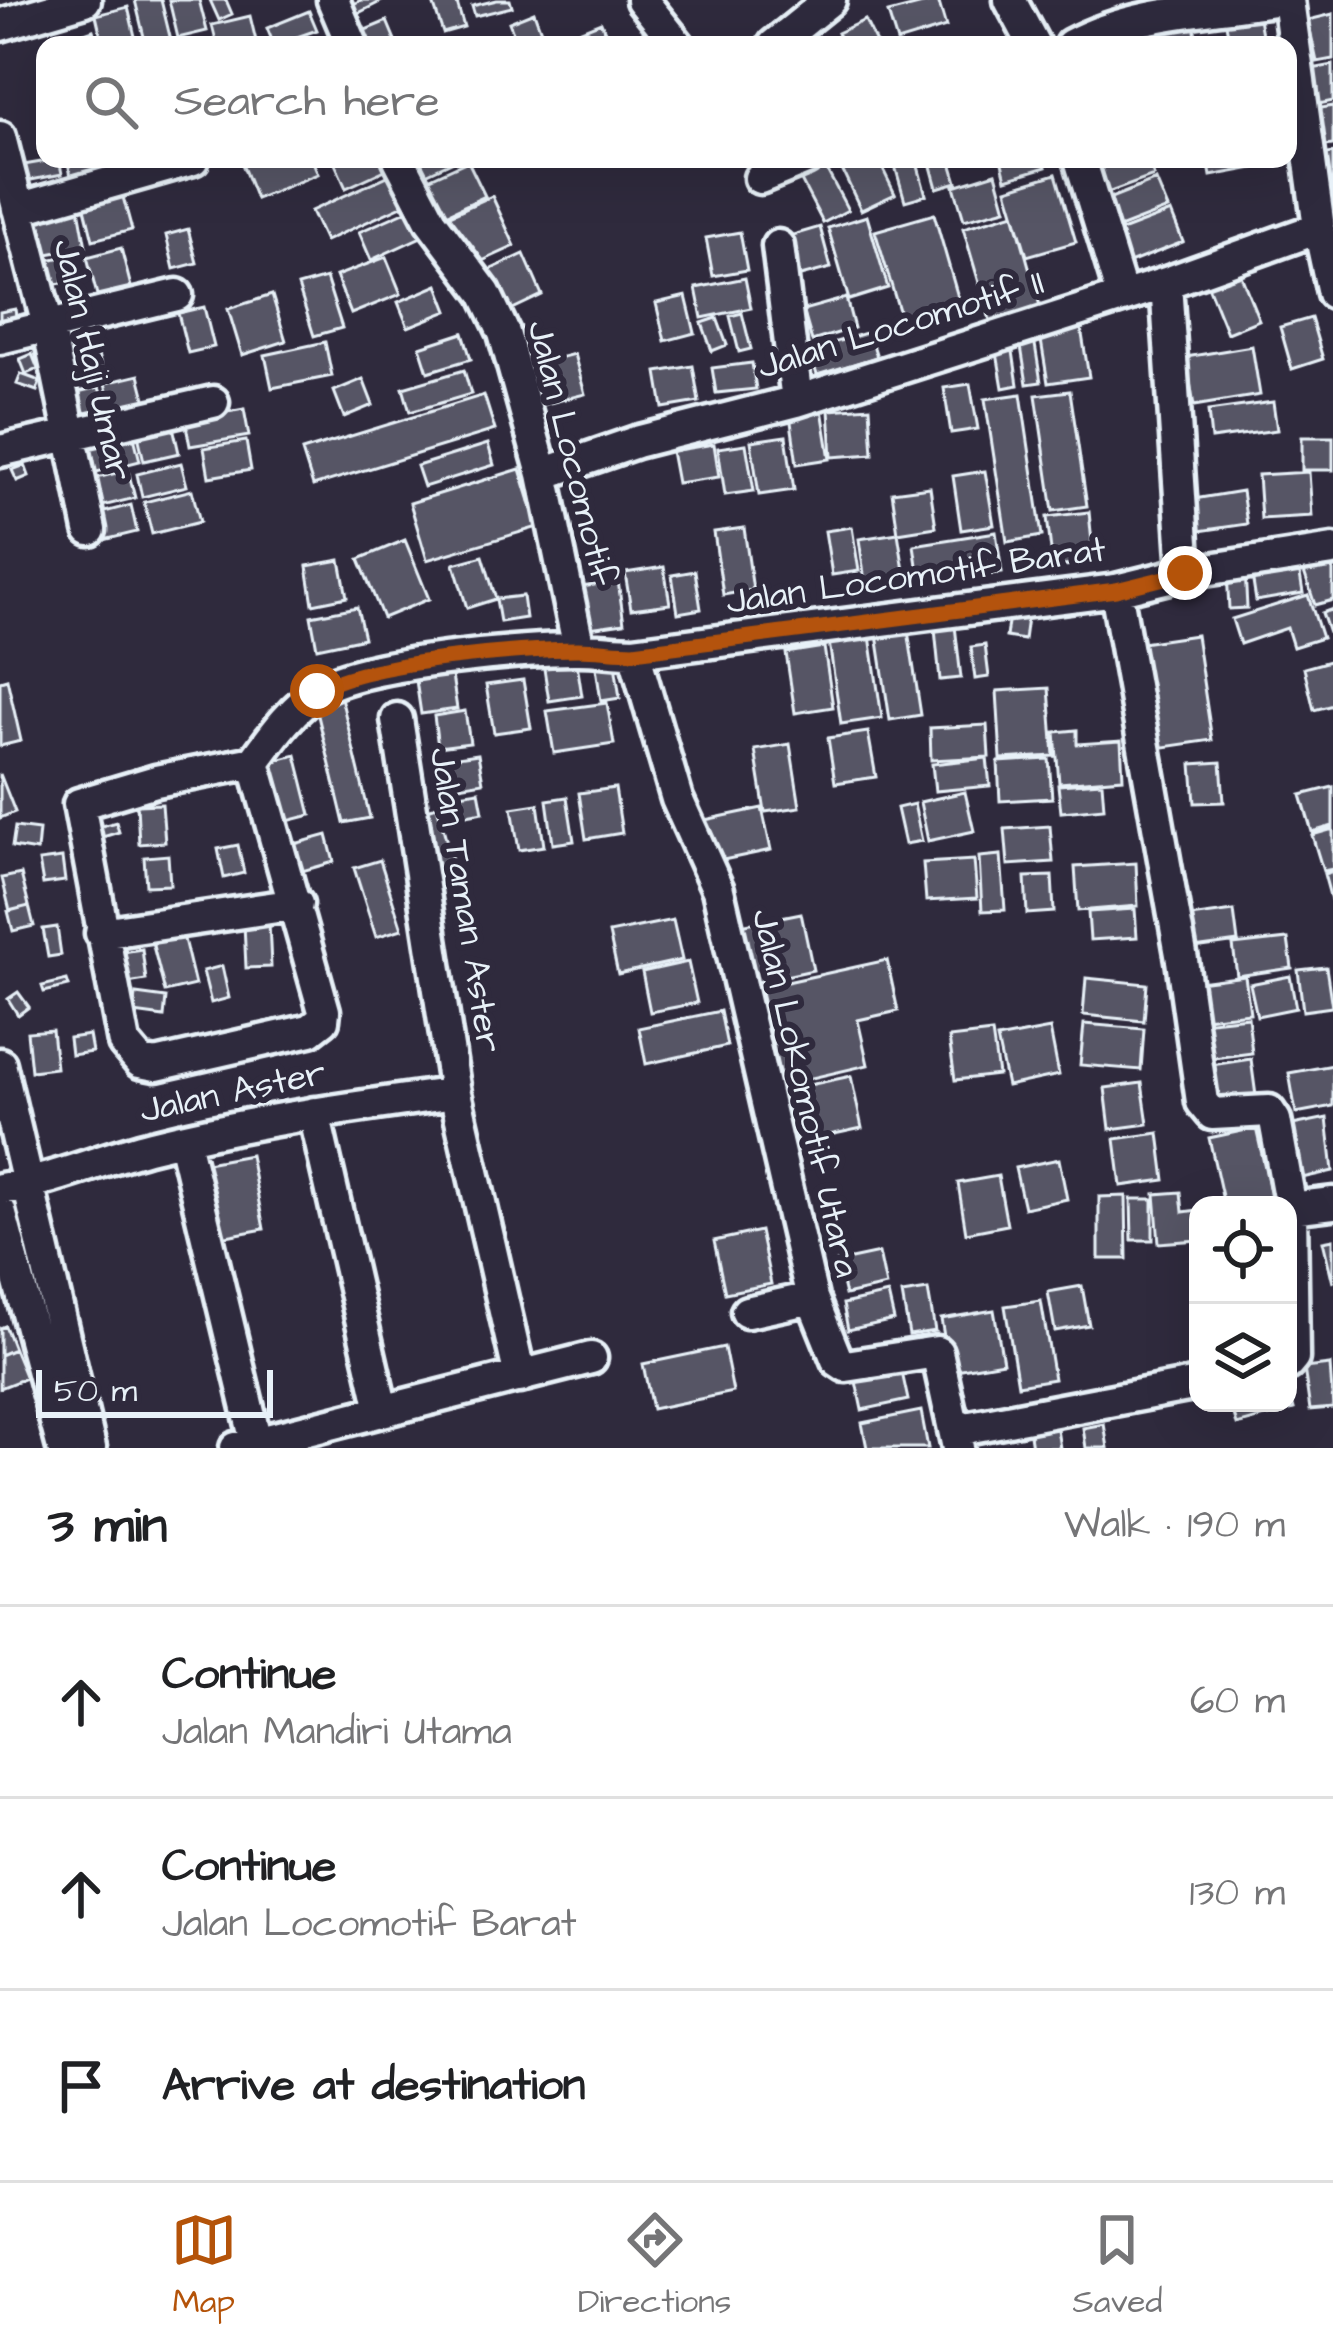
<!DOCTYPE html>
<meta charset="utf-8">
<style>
body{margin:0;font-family:"Architects Daughter",sans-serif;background:#f2f2f2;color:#202124}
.controls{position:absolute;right:36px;bottom:36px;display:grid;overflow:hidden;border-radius:24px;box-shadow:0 12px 48px #0002}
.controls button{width:108px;height:108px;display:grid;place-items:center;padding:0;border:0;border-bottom:3px solid #e0e0e0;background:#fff;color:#202124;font:60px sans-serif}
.scale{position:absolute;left:36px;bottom:30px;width:237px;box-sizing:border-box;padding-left:12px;border:6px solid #e8f1f8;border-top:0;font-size:33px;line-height:42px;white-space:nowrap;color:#e8f1f8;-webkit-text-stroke:9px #2f2a3d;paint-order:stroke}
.stop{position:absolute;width:36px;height:36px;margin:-27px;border:9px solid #b45309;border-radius:50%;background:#fff}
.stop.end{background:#b45309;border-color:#fff;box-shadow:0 3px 12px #0008}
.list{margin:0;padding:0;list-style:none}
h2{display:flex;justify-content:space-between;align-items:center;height:156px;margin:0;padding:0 48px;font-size:51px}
h2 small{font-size:39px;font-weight:400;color:#757577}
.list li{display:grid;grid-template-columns:78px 1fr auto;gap:36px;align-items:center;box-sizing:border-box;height:192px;padding:0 48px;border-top:3px solid #e0e0e0}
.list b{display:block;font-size:45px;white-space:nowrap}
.list p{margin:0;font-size:39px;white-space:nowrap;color:#757577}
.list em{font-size:39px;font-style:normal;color:#757577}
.icon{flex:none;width:66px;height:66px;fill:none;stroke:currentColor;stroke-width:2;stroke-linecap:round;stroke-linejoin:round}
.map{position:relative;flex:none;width:1333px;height:1448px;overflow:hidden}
.search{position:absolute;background:#fff;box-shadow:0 12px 48px #0002;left:36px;right:36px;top:36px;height:132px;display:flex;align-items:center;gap:30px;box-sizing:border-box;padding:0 42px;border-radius:24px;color:#757577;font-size:45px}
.sheet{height:732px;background:#fff}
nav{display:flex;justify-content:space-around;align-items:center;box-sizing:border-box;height:168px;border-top:3px solid #e0e0e0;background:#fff;font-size:33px;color:#757577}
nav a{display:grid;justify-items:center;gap:6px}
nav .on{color:#b45309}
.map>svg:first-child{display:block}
.building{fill:#575565;stroke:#e8f1f8;stroke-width:3}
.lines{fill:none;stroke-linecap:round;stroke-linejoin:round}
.minor-casing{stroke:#e8f1f8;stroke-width:39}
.minor{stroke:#2f2a3d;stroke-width:30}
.route{stroke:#b45309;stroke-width:15}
.labels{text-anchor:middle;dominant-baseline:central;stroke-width:12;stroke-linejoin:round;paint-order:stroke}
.street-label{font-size:36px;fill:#e8f1f8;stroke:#2f2a3d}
</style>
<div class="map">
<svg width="1333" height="1448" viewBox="0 0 1333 1448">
<rect width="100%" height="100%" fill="#2f2a3d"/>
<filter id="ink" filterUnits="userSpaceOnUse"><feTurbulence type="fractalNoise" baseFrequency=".00833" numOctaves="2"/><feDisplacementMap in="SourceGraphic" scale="24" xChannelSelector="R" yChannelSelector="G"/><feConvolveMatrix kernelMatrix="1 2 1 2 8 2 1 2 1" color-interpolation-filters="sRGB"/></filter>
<g filter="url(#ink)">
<path class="building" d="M135,0H161L172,45H146Z
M169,0H199L207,31L178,38Z
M210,0H226L232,14L219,20Z
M361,0H384L345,20L340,11Z
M432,0H456L464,27L443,33Z
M497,0H510L512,7L475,16L472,6Z
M938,0L946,27L897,42L888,13Z
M128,7L137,45H103L96,15Z
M309,11L317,30L274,45L267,28Z
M534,12L546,45H518L509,22Z
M1258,13L1264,45H1230L1225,19Z
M1333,14V59L1317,62L1308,20Z
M250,16L256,41L217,45L212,25Z
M865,20L877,45H843L837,33Z
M387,21L397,45H363L358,33Z
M601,22L611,45H582L576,32Z
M1194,23L1197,45H1143L1140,32Z
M93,30L98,45H63L62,41Z
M1333,65V101L1319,104L1312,69Z
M1333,106V145L1317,147L1310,110Z
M1333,153V205L1326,206L1318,156Z
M59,159L62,174L21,182L18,166Z
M67,159H109L112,170L72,180Z
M240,159H312L318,174L256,199Z
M333,159H383L387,169L346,188Z
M409,159H458L417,178Z
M821,159L848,210L823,223L796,171Z
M837,159H878L895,194L861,210Z
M893,159H916L926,195L905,201Z
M929,159H950L957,182L937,188Z
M1001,159H1044L1046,167L1006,179Z
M1088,159H1147L1154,176L1102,195Z
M1208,159H1280V163L1211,176Z
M468,161L485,196L440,217L424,181Z
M996,173L1006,209L964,220L954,186Z
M392,174L406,204L325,241L311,211Z
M1056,174L1076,242L1027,256L1007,189Z
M1156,180L1168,209L1114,230L1103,201Z
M120,186L132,230L93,240L82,196Z
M492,196L515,246L471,266L448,216Z
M78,203L86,247L42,255L33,212Z
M409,210L421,237L371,260L359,232Z
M1171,212L1183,242L1122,266L1111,235Z
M1014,213L1042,313L992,327L963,228Z
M934,214L962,311L904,327L875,231Z
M867,216L888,288L849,300L828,228Z
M820,227L831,268L797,277L786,237Z
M188,229L197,263L174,269L166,235Z
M740,232L747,270L713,276L706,238Z
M121,248L131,287L97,295L87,257Z
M78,254L83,279L46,286L42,261Z
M524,254L542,295L500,315L481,274Z
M386,257L401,294L351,314L336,276Z
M1238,268L1259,320L1227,333L1206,281Z
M326,278L342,328L314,336L298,286Z
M745,278L751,308L702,318L696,288Z
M438,285L448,311L408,327L398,302Z
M272,295L286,341L242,355L228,309Z
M686,296L695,333L665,341L656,303Z
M846,298L854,328L812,341L803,310Z
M204,307L214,347L188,353L178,313Z
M15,309L17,324L0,327V312Z
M742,313L751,349L739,352L730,316Z
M717,318L727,345L712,351L702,323Z
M1311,318L1323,359L1292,369L1280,327Z
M1080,322L1089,377L1048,383L1039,328Z
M92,331L103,374L70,383L60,339Z
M869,332L877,357L817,375L809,350Z
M1033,332L1041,382L1027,384L1019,334Z
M463,333L471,359L428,372L420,347Z
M1011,338L1018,385L1003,388L995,341Z
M325,342L332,376L272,388L265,355Z
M1252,346L1260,395L1194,406L1186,357Z
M32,354L38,369L26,374L20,359Z
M574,354L585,394L542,405L531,365Z
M752,363L756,389L716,393L712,368Z
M693,366L699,402L663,408L657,372Z
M464,370L471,394L410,412L403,388Z
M21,374L40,381L37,391L17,384Z
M139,375L148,410L114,419L105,383Z
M363,379L373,405L344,417L334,391Z
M970,384L978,429L951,433L944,388Z
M99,387L108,420L78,427L69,394Z
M1070,391L1087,506L1053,511L1036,395Z
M1021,394L1042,536L1007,542L985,399Z
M484,395L495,430L313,486L302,451Z
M1273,402L1277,430L1211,439L1208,411Z
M821,403L830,459L797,464L789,408Z
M870,407L873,454L832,457L829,410Z
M244,409L249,436L190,446L185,420Z
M172,422L179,453L144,461L137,431Z
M132,429L140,461L93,473L85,441Z
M786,436L794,490L759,495L751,441Z
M1302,437H1333V470H1302Z
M246,441L251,470L209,477L204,448Z
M488,444L494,465L424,487L417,466Z
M714,444L719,477L677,483L671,451Z
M746,444L754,491L725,495L718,448Z
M181,463L187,486L142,497L137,474Z
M25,465L29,476L17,481L12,470Z
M520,469L538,527L427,560L410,503Z
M128,470L135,498L91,509L85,481Z
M985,471L994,525L961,530L953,476Z
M1309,472L1312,516L1261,519L1258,475Z
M930,487L936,527L898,533L892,492Z
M192,490L200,522L152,534L144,502Z
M1242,491L1247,524L1199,531L1194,499Z
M131,505L137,532L100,541L93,515Z
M1089,512L1094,563L1053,567L1047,517Z
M852,527L859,571L832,575L825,531Z
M744,528L753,590L723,595L714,532Z
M996,532L1002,573L920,585L914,545Z
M898,533L906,583L866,589L859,539Z
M405,540L429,599L383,618L359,559Z
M483,556L496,599L467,608L454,564Z
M340,560L347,597L313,604L307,566Z
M1333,560V600L1315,605L1303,569Z
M1298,562L1303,593L1256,601L1251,569Z
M664,567L670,604L631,609L625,573Z
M1245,570L1247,608L1229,609L1227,571Z
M695,571L701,609L678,613L672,575Z
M618,581L624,623L582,629L576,588Z
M1308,595L1322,638L1293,647L1287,628L1240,644L1232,619Z
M523,596L526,618L500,622L496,599Z
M357,607L364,638L317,648L311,616Z
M1010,607L1028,610L1024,640L1006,637Z
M1333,609V642H1332L1322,613Z
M954,617L961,678L940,680L934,619Z
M907,624L921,715L890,720L876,628Z
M869,629L882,718L841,724L828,635Z
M1196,635L1212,740L1150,749L1135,644Z
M985,645L989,677L975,679L971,647Z
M824,647L833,707L795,713L786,653Z
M576,657L582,696L549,701L543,662Z
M614,658L620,698L601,701L595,661Z
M1333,660V705L1314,710L1304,668Z
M450,662L457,709L421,714L414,667Z
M7,679L21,741L0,746V681Z
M523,680L531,728L494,733L486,685Z
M1049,688L1054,756L1001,759L997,691Z
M340,693L370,818L344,823L314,699Z
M607,703L614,744L554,753L547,711Z
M465,711L470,743L438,747L434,716Z
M987,725L989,757L931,760L930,728Z
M1077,730V744L1121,741L1123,778L1059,783L1055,732Z
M868,732L876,777L835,783L828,738Z
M790,744L800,807L765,812L755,750Z
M478,754L483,782L441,789L437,760Z
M296,755L311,815L276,824L261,764Z
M987,758L990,786L935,791L932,764Z
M1049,759L1052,798L1000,801L998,762Z
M1221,762L1224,802L1195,803L1192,764Z
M0,774L15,812L0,818Z
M1102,782L1104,808L1061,812L1058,785Z
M1333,787V826L1312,832L1301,795Z
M615,788L622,833L586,839L579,793Z
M479,791L483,812L450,818L446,796Z
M965,792L974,831L928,841L920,802Z
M567,797L574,841L553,844L547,800Z
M162,804L165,842L139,844L137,805Z
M538,804L544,846L519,850L512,808Z
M914,804L922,841L905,844L897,808Z
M437,806L456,875L440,879L421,811Z
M762,808L771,850L709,863L700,821Z
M116,822L119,832L93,840L90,829Z
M1050,826L1053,862L1008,865L1005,829Z
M15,827L39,830L37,851L12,847Z
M1333,829V869L1323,871L1312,835Z
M327,835L334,862L295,873L287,846Z
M238,845L244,873L224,878L218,849Z
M168,855L170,885L146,886L144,857Z
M1001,855L1005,910L982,911L979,857Z
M62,858L65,881L43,884L39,861Z
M380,860L402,929L376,937L354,868Z
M974,860L977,898L926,901L923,863Z
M1136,863L1138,906L1078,911L1075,867Z
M1333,871V907L1324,874Z
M21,874L29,906L10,911L2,878Z
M1052,876L1054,912L1027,914L1025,877Z
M29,906L34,926L13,931L8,911Z
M1135,909L1137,937L1090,940L1088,912Z
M1234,911L1238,942L1194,948L1190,917Z
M801,913L813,970L753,983L741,925Z
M673,920L682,960L618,974L609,933Z
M269,922L271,967L246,968L244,923Z
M57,927L61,955L48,957L43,929Z
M183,935L195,985L165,992L152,942Z
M1288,939L1292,968L1237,976L1233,945Z
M142,949L146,980L121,984L116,953Z
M887,960L898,1011L858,1020L868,1065L782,1085L760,988Z
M688,962L697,1003L650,1012L642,972Z
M222,966L229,998L211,1003L203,971Z
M1326,967L1332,1007L1303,1011L1298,970Z
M1245,976L1250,1013L1204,1018L1199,982Z
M1290,976L1296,1008L1257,1016L1250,984Z
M1086,978L1147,984L1144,1021L1083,1015Z
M67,980L69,986L44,992L42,986Z
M18,992L29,1007L18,1015L8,999Z
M136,994L166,998L164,1017L134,1013Z
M720,1011L727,1046L646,1064L639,1028Z
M1248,1017L1252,1053L1206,1059L1201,1022Z
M1084,1024L1144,1029L1141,1070L1080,1065Z
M1050,1029L1059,1075L1007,1086L997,1039Z
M52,1030L56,1068L31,1071L27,1032Z
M992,1033L998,1075L955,1080L949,1038Z
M89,1035L92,1052L71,1055L69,1038Z
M1251,1059L1256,1096L1209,1102L1205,1066Z
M1333,1065V1106L1296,1113L1289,1073Z
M851,1076L862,1128L797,1142L786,1090Z
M1142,1083L1148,1124L1110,1129L1105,1088Z
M1327,1118L1333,1171L1289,1181L1278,1128Z
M1256,1128L1272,1199L1224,1205L1209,1138Z
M1159,1133L1165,1180L1121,1186L1115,1139Z
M250,1155L264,1229L210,1239L196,1165Z
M1059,1159L1067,1199L1024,1208L1015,1168Z
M998,1176L1007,1225L966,1233L958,1183Z
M1181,1192L1183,1212L1198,1210V1240L1159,1243L1155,1194Z
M1126,1196L1127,1259H1099V1197Z
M1131,1199H1153V1240H1132Z
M760,1231L771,1284L725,1293L714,1241Z
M1333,1239V1283L1323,1241Z
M879,1253L886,1286L845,1295L837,1262Z
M1082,1286L1089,1325L1055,1331L1048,1292Z
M928,1290L935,1331L909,1335L902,1294Z
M888,1294L894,1320L848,1330L843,1304Z
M1041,1301L1054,1379L1018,1385L1005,1306Z
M994,1310L1003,1362L950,1371L941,1319Z
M5,1326L14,1349L0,1355V1328Z
M724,1347L733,1392L652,1409L643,1364Z
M14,1349L26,1378L0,1388V1355Z
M900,1363L908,1400L862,1410L854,1372Z
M1330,1365L1333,1408L1310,1410L1304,1368Z
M1288,1387L1294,1409L1237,1425L1231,1403H1288Z
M921,1411L928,1448H867L862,1423Z
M1056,1423L1060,1448H1032L1029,1428Z
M1104,1424L1108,1448H1086L1083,1428Z"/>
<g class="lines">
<g class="minor-casing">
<path id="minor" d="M333,0L352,45
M642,0L678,45
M1010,0L1034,45
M1288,0L1319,228L1333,293
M0,25L85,0
M774,45L830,0
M1071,45C1132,12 1208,10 1275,0
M0,137L48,326L90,530
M399,159L431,221L485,293L504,333L543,474L579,649
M1080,159L1122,296
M760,178L806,159
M18,209L193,159
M778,246L797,401
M1166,283L1185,573
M0,338L177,295
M0,451L213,402
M543,474L636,442L797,401L1166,283L1319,228
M1116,590L1182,960L1202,1102L1212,1114L1269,1111L1275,1120L1291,1208L1293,1358L1288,1364
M634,652L677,799L718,890L812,1298L837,1360L846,1366L937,1352L958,1448
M397,719L455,1093L520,1377
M254,762C274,734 293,707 323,688C363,663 528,648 579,649C597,649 616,652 634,652L1116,590L1185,573L1333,550
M254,762L324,1011L323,1020L310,1030L156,1065L140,1062L124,1043L79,804L156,781Z
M101,933L297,904
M0,1064L90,1448
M314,1113L382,1410
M184,1141L256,1442
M0,1189C53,1181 101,1159 152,1146C251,1121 354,1107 455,1093
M1291,1208L1333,1203
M0,1211L63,1448
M747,1312L812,1298
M955,1430L1198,1384
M236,1448L591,1358"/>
</g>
<use href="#minor" class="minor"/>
</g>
</g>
<g class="lines" filter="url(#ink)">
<path class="route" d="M317,691C362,662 521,649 578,649C597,649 616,652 634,652L1116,590L1185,573"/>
</g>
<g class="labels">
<g class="street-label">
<text transform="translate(901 325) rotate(-17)">Jalan Locomotif II</text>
<text transform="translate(92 360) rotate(77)">Jalan Haji Umar</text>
<text transform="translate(571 453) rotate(76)">Jalan Locomotif</text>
<text transform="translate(916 576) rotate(-8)">Jalan Locomotif Barat</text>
<text transform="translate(465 900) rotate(81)">Jalan Taman Aster</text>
<text transform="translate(233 1092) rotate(-12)">Jalan Aster</text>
<text transform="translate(805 1093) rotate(77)">Jalan Lokomotif Utara</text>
</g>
</g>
</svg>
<div class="controls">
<button><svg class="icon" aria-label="locate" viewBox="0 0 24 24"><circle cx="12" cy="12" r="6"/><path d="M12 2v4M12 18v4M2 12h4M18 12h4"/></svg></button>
<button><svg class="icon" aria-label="layers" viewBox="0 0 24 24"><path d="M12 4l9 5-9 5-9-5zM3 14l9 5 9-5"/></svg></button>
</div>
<div class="scale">50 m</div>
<div class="stop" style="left:317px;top:691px"></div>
<div class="stop end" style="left:1185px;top:573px"></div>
<div class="search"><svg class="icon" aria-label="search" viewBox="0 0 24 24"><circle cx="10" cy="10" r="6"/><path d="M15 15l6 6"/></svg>Search here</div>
</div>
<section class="sheet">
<h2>3 min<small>Walk · 190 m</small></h2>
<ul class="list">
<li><svg class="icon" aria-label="ahead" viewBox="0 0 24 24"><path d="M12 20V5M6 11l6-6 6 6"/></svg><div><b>Continue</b><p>Jalan Mandiri Utama</p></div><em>60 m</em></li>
<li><svg class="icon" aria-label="ahead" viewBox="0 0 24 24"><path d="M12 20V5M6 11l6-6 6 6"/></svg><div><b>Continue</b><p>Jalan Locomotif Barat</p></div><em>130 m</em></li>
<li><svg class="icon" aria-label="arrive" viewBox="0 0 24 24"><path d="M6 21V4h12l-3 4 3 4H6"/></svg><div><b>Arrive at destination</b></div></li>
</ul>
</section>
<nav>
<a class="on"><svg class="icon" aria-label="map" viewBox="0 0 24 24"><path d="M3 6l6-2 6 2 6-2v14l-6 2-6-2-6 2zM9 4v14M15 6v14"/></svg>Map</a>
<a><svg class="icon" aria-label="directions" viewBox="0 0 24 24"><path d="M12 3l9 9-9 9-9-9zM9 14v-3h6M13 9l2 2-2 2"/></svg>Directions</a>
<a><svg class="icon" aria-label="saved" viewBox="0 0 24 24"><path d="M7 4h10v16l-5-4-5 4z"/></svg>Saved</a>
</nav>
